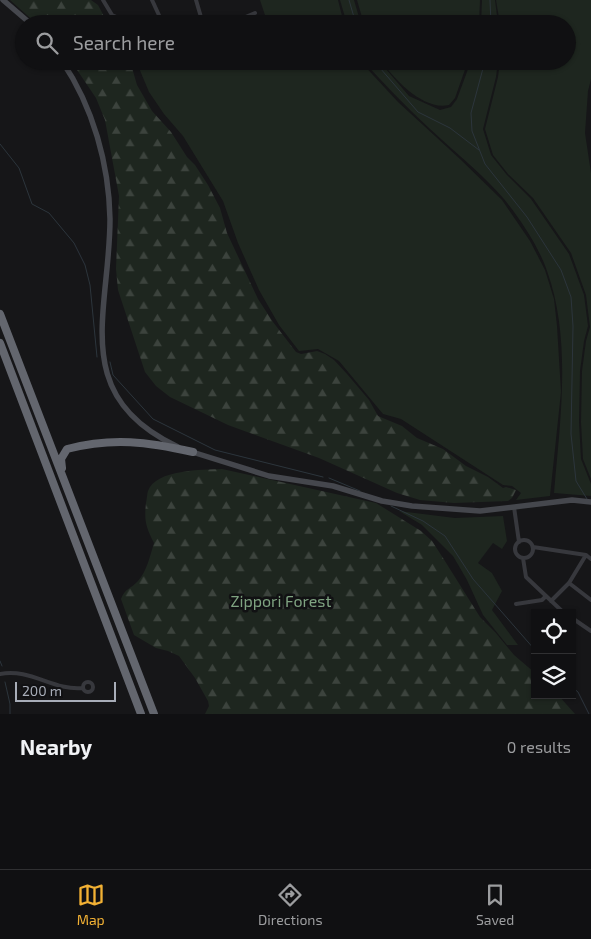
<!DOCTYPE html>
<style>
body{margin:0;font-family:"Exo 2",sans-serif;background:#1e1e20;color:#f1f3f6}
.controls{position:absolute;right:15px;bottom:15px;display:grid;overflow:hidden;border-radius:0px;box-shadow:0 1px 4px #0004}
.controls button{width:45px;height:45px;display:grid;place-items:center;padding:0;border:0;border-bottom:1px solid #303032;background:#101012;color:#f1f3f6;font:25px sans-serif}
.scale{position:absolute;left:15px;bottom:12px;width:101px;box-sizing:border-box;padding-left:5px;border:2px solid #a8adb8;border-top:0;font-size:14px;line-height:18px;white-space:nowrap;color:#a8adb8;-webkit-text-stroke:4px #111113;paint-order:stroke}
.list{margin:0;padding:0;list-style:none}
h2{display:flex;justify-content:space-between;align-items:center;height:65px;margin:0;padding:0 20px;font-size:21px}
h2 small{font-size:16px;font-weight:400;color:#9c9d9f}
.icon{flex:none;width:28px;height:28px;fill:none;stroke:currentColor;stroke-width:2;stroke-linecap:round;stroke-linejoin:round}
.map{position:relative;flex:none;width:591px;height:714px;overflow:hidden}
.search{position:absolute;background:#101012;box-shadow:0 1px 4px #0004;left:15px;right:15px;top:15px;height:55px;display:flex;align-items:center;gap:12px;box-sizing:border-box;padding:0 18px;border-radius:28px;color:#9c9d9f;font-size:19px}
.sheet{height:155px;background:#101012}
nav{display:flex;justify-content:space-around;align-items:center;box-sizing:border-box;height:70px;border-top:1px solid #303032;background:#101012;font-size:14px;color:#9c9d9f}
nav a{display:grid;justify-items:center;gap:2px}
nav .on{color:#f2b134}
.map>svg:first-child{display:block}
.green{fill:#1e261f}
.forest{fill:url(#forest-firs)}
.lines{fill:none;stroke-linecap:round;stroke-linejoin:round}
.stream{stroke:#2c353c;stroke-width:1}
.street{stroke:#37383d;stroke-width:4}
.secondary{stroke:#45474d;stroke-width:5.5}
.highway{stroke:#63666e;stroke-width:8}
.labels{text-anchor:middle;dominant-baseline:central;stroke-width:5;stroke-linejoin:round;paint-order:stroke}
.park-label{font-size:16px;fill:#7fa381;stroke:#111113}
</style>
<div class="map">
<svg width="591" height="714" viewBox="0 0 591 714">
<defs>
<pattern id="forest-firs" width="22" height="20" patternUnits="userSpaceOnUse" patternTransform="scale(1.25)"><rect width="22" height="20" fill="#1e261f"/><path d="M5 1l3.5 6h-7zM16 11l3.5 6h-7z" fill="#3c433d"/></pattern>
</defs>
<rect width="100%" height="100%" fill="#161618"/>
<path class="green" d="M260,0H338L344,24H268Z
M340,0H354L361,24H347Z
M357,0H480L479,24H364Z
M482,0H495L498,24H481Z
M496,0H591V79L588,91L585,133L591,173V479L583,459L581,422L582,371L586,341L590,327L586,295L571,253L533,198L508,174L493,155L485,129L498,77L500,61H567V24H500Z
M136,61H360L398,102L460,159L502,200L530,241L545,270L554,299L557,326L561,392L550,496L516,500L521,493L512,486L503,485L401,419L383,414L339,361L318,349L299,351L279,325L259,290L238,243L223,201L183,136L164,114L149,92Z
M363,61H379L409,96L440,110L451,107L457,99L471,61H498L496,77L483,129L491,155L507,175L531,199L569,254L584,295L588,326L584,341L580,371L579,422L581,459L591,484V496L554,493C560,421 572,340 547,271C539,247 520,219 504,199C486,178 462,158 441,139C413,114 388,88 363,61Z
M381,61H468L455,98L449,105C424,111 395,80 381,61Z
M399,511L455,518L503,516L507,541L502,549L493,543L478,563L492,573L502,591L492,610L518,645H507L483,615L467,580L453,556L422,525Z"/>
<path class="forest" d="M10,0H91L98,5L108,24H37Z
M71,61H130L137,85L152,111L171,132L187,157L195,165L208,185L220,208L227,233L258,299L273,322L296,352L301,354L317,351L325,354L334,360L347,374L369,400L378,416L402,426L417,438L443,449L466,466L488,477L503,488L506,487L516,490L512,498L508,501L454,503L420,500L397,493L319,458L228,425L170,397L156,386L145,372L118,290L116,269L119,196L105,120L96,98Z
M222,469L376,503L421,531L432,541L443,558L480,617L495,632L514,655L535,673V695H558L575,714H205L209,706L208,701L195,678L179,656L168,651L156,648L134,635L121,599C125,588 131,589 138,581C147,571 150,556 154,543C146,527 144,521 146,503C147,499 147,494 148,491C156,469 203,470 222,469Z"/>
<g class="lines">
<path class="stream" d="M349,0L356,24
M490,0L491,24
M374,61L418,112L450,128L479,150
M485,61L471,113L472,131L485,164L527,217L561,270L571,297L573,326L571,434L576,481L587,499
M0,144L19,168L32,204L49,213L74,243L85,265L90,285L97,357
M110,362L113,375L153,419L215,450L323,477
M329,478L360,491
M391,506L423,521L445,536L473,579L535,650
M0,661L2,666
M5,682L10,704V714
M572,687L578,692L589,714"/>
<path class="street" d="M103,0L112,15L131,24
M152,0L163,24
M196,0L203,24
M229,24L255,13
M514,507L519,542
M515 549a9 9 0 1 1 18 0a9 9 0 1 1-18 0Z
M533,547L586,555
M523,558L526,577L564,613
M569,583L591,600
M551,601L569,583L586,555L591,559
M516,604L542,600L546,596
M572,618L591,631
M0,674C31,668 53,691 83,688
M83 687a5 5 0 1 1 10 0a5 5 0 1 1-10 0Z"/>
<path class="secondary" d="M3,0L31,24
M62,61C93,107 109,164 110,219C110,312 68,395 178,447
M189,451L269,476L333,486L382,501L412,506L480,511L572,500L591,502"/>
<path class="highway" d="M0,314L154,714
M0,343L141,714
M62,468L61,459L67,449C113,437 148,442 193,452"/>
</g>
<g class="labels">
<g class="park-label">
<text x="281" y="600">Zippori Forest</text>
</g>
</g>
</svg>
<div class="controls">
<button><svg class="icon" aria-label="locate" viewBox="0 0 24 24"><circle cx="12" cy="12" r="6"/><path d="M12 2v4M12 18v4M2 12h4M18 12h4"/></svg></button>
<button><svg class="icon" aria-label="layers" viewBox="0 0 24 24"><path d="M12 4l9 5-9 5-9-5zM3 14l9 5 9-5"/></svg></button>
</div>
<div class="scale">200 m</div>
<div class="search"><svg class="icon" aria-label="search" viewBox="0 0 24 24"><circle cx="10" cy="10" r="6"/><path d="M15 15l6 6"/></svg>Search here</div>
</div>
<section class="sheet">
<h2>Nearby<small>0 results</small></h2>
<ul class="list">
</ul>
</section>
<nav>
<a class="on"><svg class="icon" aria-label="map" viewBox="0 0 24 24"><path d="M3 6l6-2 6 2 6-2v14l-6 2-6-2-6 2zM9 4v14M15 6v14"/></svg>Map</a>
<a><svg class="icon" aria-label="directions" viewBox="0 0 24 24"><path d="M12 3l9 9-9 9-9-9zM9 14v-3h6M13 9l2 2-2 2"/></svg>Directions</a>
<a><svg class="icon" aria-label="saved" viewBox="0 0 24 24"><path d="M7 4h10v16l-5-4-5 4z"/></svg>Saved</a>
</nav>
